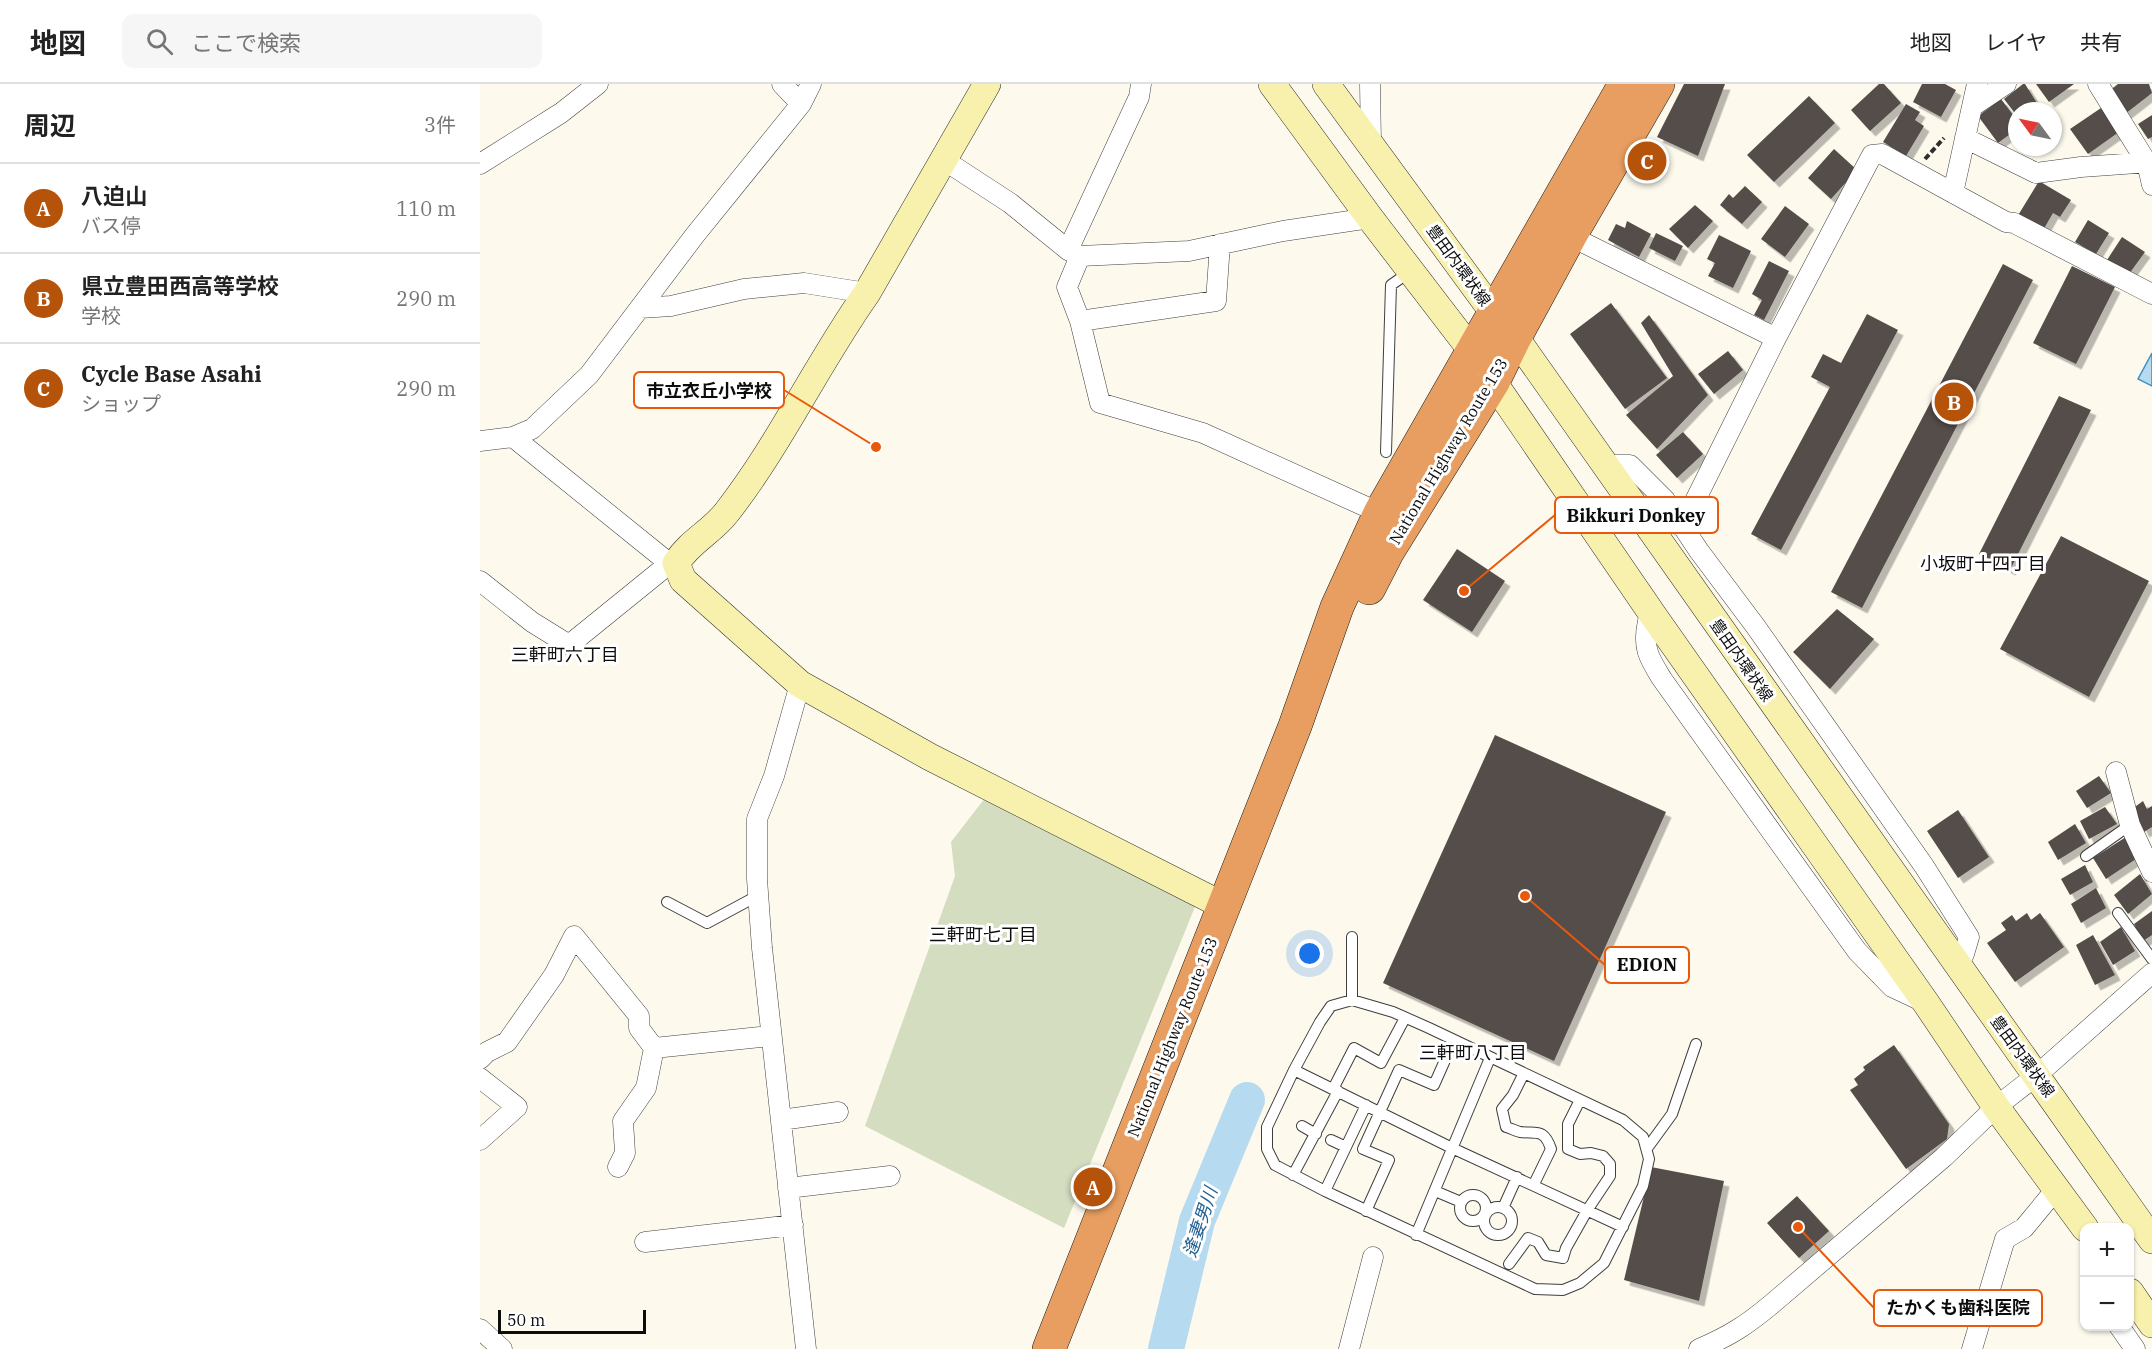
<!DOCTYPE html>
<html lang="ja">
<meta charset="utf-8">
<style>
body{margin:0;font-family:"IBM Plex Serif","Noto Sans JP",serif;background:#f6f6f6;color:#222}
.controls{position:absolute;right:18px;bottom:18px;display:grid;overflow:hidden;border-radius:12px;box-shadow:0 2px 4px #0004}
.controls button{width:54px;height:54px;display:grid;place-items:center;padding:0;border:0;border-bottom:2px solid #e0e0e0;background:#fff;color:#222;font:30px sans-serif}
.compass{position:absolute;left:1528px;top:18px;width:54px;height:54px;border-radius:50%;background:#fff;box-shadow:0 2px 4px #0004;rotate:303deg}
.scale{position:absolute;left:18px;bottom:15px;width:148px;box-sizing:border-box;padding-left:6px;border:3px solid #0c0c0c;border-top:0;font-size:16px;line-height:21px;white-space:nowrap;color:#0c0c0c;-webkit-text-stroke:4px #fff;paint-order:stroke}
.you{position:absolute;left:830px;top:870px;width:21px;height:21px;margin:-15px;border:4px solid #fff;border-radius:50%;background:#1a73e8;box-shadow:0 0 0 9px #1a73e833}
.badge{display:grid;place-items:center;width:39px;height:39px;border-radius:50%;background:#b45309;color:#fff;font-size:20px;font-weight:700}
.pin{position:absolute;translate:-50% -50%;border:3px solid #fff;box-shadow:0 2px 6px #0006}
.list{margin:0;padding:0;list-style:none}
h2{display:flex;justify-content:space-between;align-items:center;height:78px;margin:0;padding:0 24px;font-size:26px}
h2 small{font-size:20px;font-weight:400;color:#767676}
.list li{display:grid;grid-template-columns:39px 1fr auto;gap:18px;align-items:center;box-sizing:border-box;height:90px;padding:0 24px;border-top:2px solid #e0e0e0}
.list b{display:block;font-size:22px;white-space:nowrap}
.list p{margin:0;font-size:20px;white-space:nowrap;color:#767676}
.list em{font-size:20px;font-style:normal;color:#767676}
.icon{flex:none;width:33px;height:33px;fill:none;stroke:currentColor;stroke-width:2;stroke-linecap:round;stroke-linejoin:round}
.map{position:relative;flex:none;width:1672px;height:1265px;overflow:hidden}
header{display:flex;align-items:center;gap:36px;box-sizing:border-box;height:84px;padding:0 30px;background:#fff;border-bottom:2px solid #e0e0e0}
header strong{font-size:28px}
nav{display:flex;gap:33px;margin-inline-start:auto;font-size:21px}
.search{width:420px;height:54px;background:#f6f6f6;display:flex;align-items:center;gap:15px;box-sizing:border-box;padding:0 21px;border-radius:12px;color:#767676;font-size:22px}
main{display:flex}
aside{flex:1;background:#fff}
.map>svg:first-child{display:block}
.cemetery{fill:#d4ddc0}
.water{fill:#b6dbf1;stroke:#438fc2;stroke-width:1.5}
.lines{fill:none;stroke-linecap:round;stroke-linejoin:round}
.river{stroke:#b6dbf1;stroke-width:36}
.building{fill:#544e4a;filter:url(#shadow)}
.lane-casing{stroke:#3f3f3f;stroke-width:12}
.street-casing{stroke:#3f3f3f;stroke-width:21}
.secondary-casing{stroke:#2e2e2e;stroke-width:28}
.highway-casing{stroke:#1d1d1d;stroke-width:34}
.path{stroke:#2e2e2e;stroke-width:4;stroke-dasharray:6 3;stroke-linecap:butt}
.lane{stroke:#fff;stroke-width:10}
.street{stroke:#fff;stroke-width:20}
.secondary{stroke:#f8f0ad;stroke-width:27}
.highway{stroke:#e89e60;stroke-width:33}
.labels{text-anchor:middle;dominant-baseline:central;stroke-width:6;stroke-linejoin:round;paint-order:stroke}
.street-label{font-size:16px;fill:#0c0c0c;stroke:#fff}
.neighbourhood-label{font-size:18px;fill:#0c0c0c;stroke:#fff}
.water-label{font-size:18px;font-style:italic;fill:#206193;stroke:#fff}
.leader{fill:none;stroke:#e8590c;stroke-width:2}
.callout-dot{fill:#e8590c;stroke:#fff;stroke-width:2}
.callout{fill:#fff;stroke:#e8590c;stroke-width:2}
.callout-label{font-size:18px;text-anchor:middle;font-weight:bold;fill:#0c0c0c}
</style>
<header>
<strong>地図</strong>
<div class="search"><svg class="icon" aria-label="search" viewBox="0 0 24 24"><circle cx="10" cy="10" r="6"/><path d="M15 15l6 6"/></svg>ここで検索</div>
<nav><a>地図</a><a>レイヤ</a><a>共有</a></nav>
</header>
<main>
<aside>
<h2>周辺<small>3件</small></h2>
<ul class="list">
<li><span class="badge">A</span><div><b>八迫山</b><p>バス停</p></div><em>110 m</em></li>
<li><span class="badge">B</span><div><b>県立豊田西高等学校</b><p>学校</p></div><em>290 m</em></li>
<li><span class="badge">C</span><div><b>Cycle Base Asahi</b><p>ショップ</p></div><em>290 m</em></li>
</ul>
</aside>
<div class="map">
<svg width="1672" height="1265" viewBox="0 0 1672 1265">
<defs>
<filter id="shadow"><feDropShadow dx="5.5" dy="5.5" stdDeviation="0" flood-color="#0004"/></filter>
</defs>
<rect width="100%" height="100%" fill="#fdfaed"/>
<path class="cemetery" d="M505,714L717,818L584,1144L385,1042L475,792L471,758Z"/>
<path class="water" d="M1672,269V302L1658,295Z"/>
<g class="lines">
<path class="river" d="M686,1265L717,1137L767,1016"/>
</g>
<path class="building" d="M1204,0H1245L1218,72L1177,53Z
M1399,0H1404L1421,19L1390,47L1371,26Z
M1442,0H1465L1476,6L1461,33L1433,18Z
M1543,0H1545L1562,27H1537V32L1524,15Z
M1556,0H1594L1569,18Z
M1638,0H1669L1672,9L1645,30L1629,7Z
M1329,12L1355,39L1294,98L1267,71Z
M1521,15L1537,36V45L1518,59L1498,32Z
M1426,20L1440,28L1435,36L1444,42L1426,72L1403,58Z
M1621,24L1639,48L1608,70L1590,45Z
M1672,31V53L1668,55L1658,40Z
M1354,65L1377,86L1351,115L1328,94Z
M1559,97L1591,116L1580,133L1573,129L1562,148L1537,133Z
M1265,102L1282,118L1262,140L1240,121L1249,110L1253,114Z
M1215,121L1233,137L1208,164L1189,145Z
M1305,122L1329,140L1305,173L1281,155Z
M1608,136L1629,149L1616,170L1595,158Z
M1147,137L1171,150L1159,173L1128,156L1136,140L1145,144Z
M1176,149L1203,162L1195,177L1169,164Z
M1239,151L1271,167L1253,204L1228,192L1235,179L1227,175Z
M1642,153L1665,168L1649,190L1627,176Z
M1289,177L1309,187L1284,236L1274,231L1282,216L1272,210Z
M1523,180L1553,196L1382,524L1351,508Z
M1592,182L1635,203L1596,280L1553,259Z
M1131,219L1187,294L1145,325L1090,250Z
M1387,230L1418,246L1301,466L1271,450L1350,303L1331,293L1343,270L1361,279Z
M1169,231L1228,311L1177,365L1146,331L1193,292L1161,239Z
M1248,267L1263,286L1234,310L1218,290Z
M1579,312L1611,326L1530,486L1499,470Z
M1203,348L1223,370L1197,394L1176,371Z
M1581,452L1669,497L1609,613L1520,565Z
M977,465L1025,497L992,548L943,516Z
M1357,525L1394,555L1350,605L1313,568Z
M1015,651L1186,728L1074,977L903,899Z
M1619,692L1631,709L1607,724L1596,707Z
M1663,717L1667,725L1672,722V743L1664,748L1652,725Z
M1625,723L1637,740L1609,755L1600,737Z
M1478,726L1509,773L1478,794L1447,747Z
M1595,740L1606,759L1578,776L1568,758Z
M1646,753L1659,773L1626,795L1613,774Z
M1605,781L1613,798L1590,811L1581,795Z
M1660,790L1672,810L1648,830L1634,811Z
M1616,804L1626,824L1601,839L1591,820Z
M1672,827V851L1663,857L1654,840Z
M1547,829L1551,836L1560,829L1584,863L1535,898L1507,859L1526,846L1521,839L1532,831L1536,837Z
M1641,843L1655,867L1633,881L1620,858Z
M1613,851L1635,891L1615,901L1596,861Z
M1414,961L1469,1040L1467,1055L1426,1085L1370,1006L1378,1001L1374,995L1385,986L1383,983Z
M1171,1083L1244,1097L1219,1217L1144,1196Z
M1317,1112L1349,1147L1319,1174L1287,1139Z"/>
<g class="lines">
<g class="lane-casing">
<path id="lane" d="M906,368L911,201L931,187
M1606,772L1650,741
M187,818L227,839L279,811
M1638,829L1672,875
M872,916L913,928L949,944L1143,1036L1163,1053L1169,1075L1163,1102L1124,1179L1100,1199L1083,1206L1055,1205L845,1107L795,1081L787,1065V1043L814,986L840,938L851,922Z
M872,916V853
M814,986L972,1064L1143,1143
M1044,989L1033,1011L1022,1025L1026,1043C1030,1044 1036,1047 1040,1048C1057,1050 1064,1044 1071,1065L1054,1100
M853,1005L874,964L901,979L925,934
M822,1042L836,1050
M851,1056L866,1063
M1168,1063L1192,1030L1216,960
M813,1091L858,1007
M845,1107L886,1021
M955,1107L981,1118
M980 1124a13 13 0 1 1 26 0a13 13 0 1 1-26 0Z
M1004 1137a14 14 0 1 1 28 0a14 14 0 1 1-28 0Z
M1023,1124L1037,1093
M886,1127L909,1076L883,1065L919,986L954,1001L974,956
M936,1151L1010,974
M1029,1180L1048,1154L1058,1158L1066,1171L1083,1174L1086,1164L1108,1125L1130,1092V1080L1123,1072L1111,1069L1100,1070L1088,1065V1040L1100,1016"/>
</g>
<g class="street-casing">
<path id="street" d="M302,0L321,20
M890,0L891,59
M1618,0L1667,79L1672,101
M1493,22L1526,0
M1485,54L1556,89L1601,83L1672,78
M464,76L530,119L588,166L600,172L709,167L803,147L890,134
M0,80L81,29L118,0
M1473,109L1497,0
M1090,152L1296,254L1392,71L1402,70L1526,138L1534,139L1672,210
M588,166L659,13L661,0
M600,172L587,203L600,237L736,217L740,160
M160,224L191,222L264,205L324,199L387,209
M600,237L620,319L723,349L900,429
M33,353L184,475L196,479
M0,357L33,353L52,345L109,291L215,151L321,20L331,0
M1125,381H1150L1185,416L1219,467L1276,543L1444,782L1489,853L1484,870L1477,882
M1202,443L1296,254
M0,497L52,538L89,561L184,484L196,479
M1175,534L1168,537C1162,564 1169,574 1182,595L1377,867L1412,903L1446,919
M320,600L294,692L277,735V795L282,864L326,1265
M1636,688L1650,741L1672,788
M174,964L290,952
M0,975L7,968L27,958L74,891L94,852L159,932V944L174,964L166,1004L143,1037L145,1069L138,1083
M0,994L37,1023L0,1056
M301,1036L358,1028
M308,1104L410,1092
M165,1158L313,1141
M1639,1242L1655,1265
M0,1245L22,1265
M869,1265L893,1173
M1219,1265C1250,1252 1268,1240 1293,1219L1464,1073L1516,1023L1557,991L1672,889
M1492,1265L1525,1155L1544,1144L1577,1104"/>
</g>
<g class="secondary-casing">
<path id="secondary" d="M507,0L387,209C337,280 300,360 247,428C232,448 211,456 196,479L203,496L320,600L450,673L744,822
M792,0L890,134L992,267L1175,534L1446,919L1516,1023L1605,1144
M846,0L1013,228L1035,253L1672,1156
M1650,1208L1672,1240"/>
</g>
<g class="highway-casing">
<path id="highway" d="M889,504L908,467L1013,298L1035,253L1090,152L1178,0
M569,1265L815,642L857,523L900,429L1145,0"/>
</g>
<path class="path" d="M1445,75L1464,54"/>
<use href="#lane" class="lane"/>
<use href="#street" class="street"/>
<use href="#secondary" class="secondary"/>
<use href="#highway" class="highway"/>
</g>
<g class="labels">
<g class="street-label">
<text transform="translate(979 181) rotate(54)">豊田内環状線</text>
<text transform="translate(968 367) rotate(-59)">National Highway Route 153</text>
<text transform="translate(1262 576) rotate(55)">豊田内環状線</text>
<text transform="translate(692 953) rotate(-68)">National Highway Route 153</text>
<text transform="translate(1543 972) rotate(54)">豊田内環状線</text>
</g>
<g class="neighbourhood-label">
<text x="1503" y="479">小坂町十四丁目</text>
<text x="85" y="570">三軒町六丁目</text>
<text x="503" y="850">三軒町七丁目</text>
<text x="993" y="968">三軒町八丁目</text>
</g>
<g class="water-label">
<text transform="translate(720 1138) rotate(-72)">逢妻男川</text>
</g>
</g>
<path class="leader" d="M396 363L304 306M984 507L1075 431M1045 812L1125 881M1318 1143L1394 1224"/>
<g class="callout-dot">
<circle cx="396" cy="363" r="6"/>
<circle cx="984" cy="507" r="6"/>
<circle cx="1045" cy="812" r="6"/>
<circle cx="1318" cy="1143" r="6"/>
</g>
<g class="callout">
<rect x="154" y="288" width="150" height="36" rx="6"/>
<rect x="1075" y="413" width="163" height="36" rx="6"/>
<rect x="1125" y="863" width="84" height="36" rx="6"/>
<rect x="1394" y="1206" width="168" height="36" rx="6"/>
</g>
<g class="callout-label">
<text x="229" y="313">市立衣丘小学校</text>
<text x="1156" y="438">Bikkuri Donkey</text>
<text x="1167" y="887">EDION</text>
<text x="1478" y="1230">たかくも歯科医院</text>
</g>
</svg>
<div class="controls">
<button>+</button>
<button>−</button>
</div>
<svg class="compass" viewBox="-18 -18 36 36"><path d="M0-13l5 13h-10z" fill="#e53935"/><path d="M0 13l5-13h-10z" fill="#767676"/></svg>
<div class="scale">50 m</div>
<div class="you"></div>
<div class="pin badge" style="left:613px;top:1103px">A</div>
<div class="pin badge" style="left:1474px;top:318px">B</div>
<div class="pin badge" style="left:1167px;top:77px">C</div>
</div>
</main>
